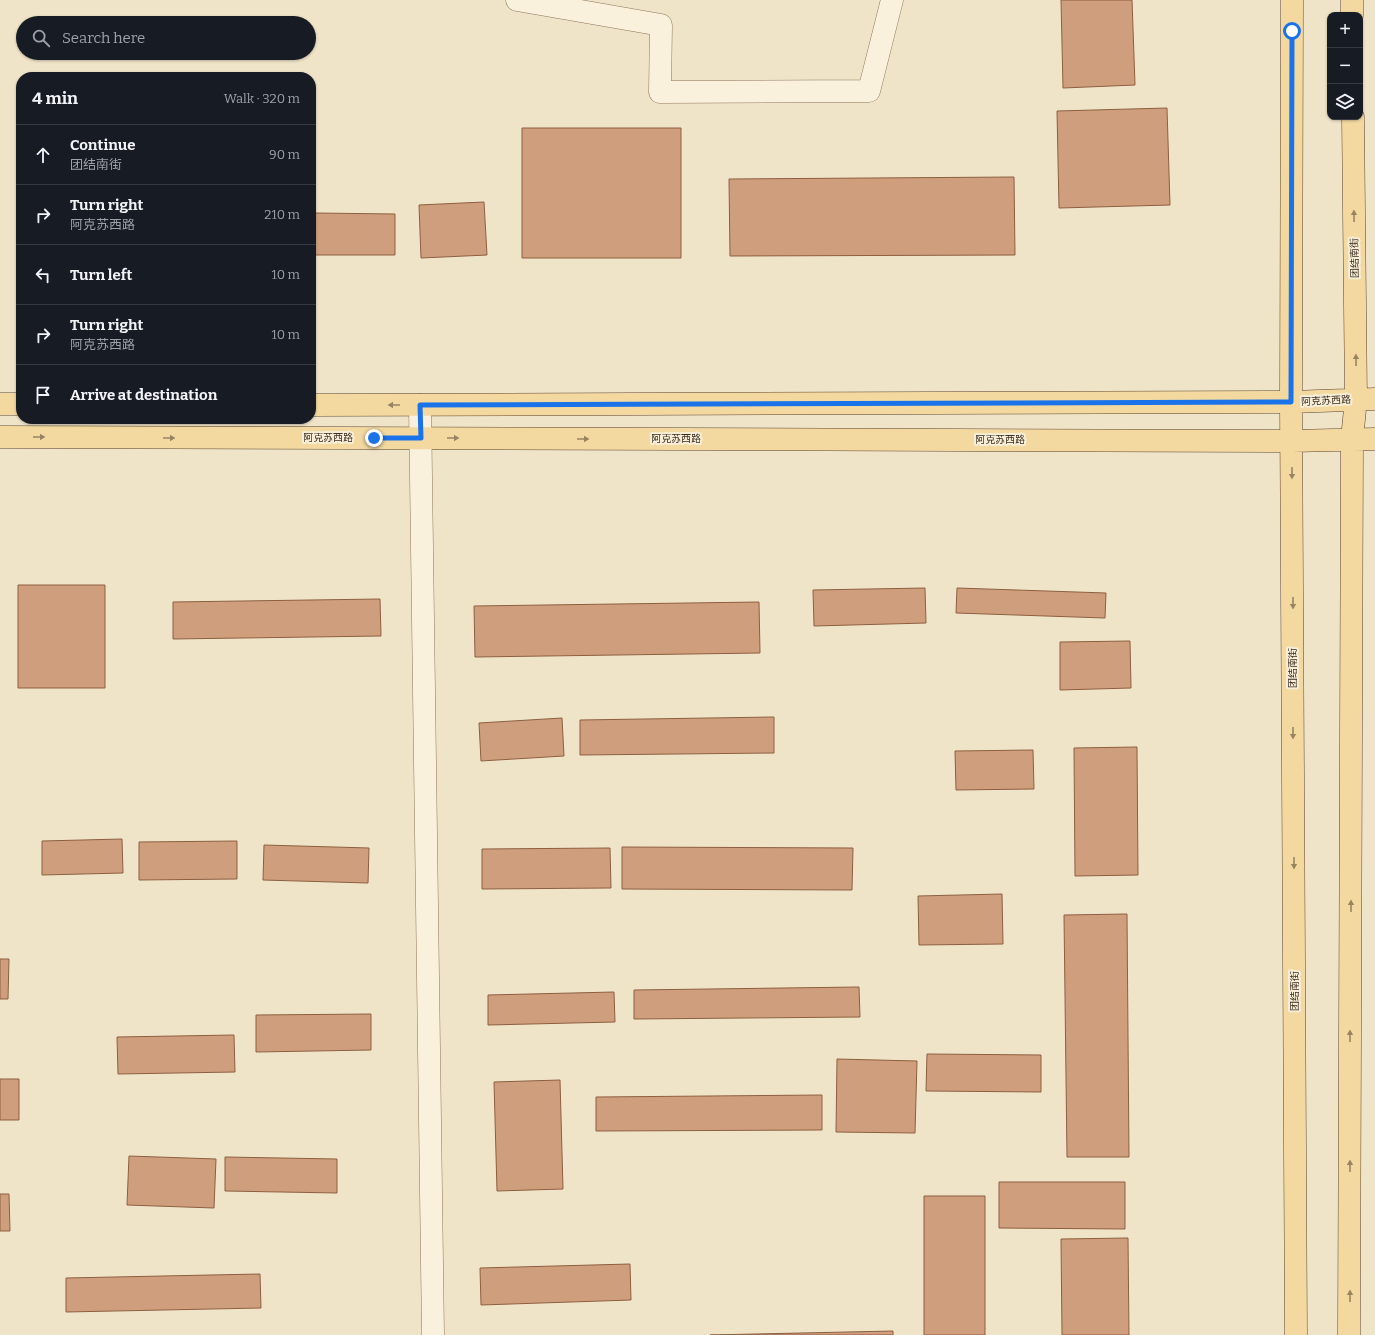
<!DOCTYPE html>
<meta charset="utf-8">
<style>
body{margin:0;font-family:Bitter,"Noto Sans SC",serif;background:#242831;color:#f1f3f6}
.controls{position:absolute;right:12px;top:12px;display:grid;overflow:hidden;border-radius:8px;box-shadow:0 1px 3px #0004}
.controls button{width:36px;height:36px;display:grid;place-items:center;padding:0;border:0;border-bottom:1px solid #363941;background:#171b24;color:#f1f3f6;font:20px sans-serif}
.stop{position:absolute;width:12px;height:12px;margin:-9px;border:3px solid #1a73e8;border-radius:50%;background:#fff}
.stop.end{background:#1a73e8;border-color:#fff;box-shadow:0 1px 4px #0008}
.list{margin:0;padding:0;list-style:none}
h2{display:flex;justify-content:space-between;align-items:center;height:52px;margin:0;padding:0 16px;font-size:17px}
h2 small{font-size:13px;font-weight:400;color:#9ea1a6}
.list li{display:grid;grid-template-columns:26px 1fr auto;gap:12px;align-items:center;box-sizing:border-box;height:60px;padding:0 16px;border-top:1px solid #363941}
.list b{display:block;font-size:15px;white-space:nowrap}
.list p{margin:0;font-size:13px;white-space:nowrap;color:#9ea1a6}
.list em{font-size:13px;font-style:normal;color:#9ea1a6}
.icon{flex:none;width:22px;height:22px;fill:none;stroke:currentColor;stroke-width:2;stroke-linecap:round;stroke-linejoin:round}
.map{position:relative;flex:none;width:1375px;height:1335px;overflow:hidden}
.search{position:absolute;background:#171b24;box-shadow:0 1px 3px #0004;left:16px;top:16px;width:300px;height:44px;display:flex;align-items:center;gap:10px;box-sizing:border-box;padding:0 14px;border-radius:22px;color:#9ea1a6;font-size:15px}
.panel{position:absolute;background:#171b24;box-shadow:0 1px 3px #0004;left:16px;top:72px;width:300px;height:352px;border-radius:16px}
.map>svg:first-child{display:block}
.building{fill:#cf9f7d;stroke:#8d5f41}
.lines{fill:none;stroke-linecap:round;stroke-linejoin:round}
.minor-casing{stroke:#8d765c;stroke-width:23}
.major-casing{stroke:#5b4430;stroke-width:23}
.minor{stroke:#faf1dc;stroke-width:22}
.major{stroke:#f3d9a0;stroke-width:22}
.oneway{fill:#988460}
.route{stroke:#1a73e8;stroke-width:5}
.labels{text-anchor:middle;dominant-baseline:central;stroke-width:4;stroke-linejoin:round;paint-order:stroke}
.street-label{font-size:10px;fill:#3d2e20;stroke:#f7eed8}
</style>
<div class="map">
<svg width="1375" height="1335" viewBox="0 0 1375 1335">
<rect width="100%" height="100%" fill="#f0e4c8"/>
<path class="building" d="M1061,0H1132L1135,85L1063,88Z
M1167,108L1170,205L1059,208L1057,111Z
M522,128H681V258H522Z
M1014,177L1015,255L730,256L729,179Z
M484,202L487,255L421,258L419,205Z
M315,213L395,214V255H315Z
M18,585H105V688H18Z
M925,588L926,623L814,626L813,590Z
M957,588L1106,593L1105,618L956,613Z
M380,599L381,636L173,639V602Z
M759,602L760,653L475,657L474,606Z
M1130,641L1131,688L1060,690V642Z
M774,717V753L580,755V720Z
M562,718L564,756L481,761L479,723Z
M1137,747L1138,875L1075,876L1074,748Z
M1033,750L1034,789L956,790L955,751Z
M122,839L123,873L42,875V841Z
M237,841V879L139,880V842Z
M264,845L369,848L368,883L263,880Z
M622,847L853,848L852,890L622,889Z
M610,848L611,888L482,889V849Z
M1002,894L1003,944L919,945L918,896Z
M1127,914L1129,1157H1067L1064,915Z
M0,959H9L8,999H0Z
M859,987L860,1017L634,1019V990Z
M614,992L615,1022L488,1025V995Z
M371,1014V1050L256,1052V1015Z
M234,1035L235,1072L118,1074L117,1037Z
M927,1054L1041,1055V1092L926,1091Z
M837,1059L917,1061L915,1133L836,1132Z
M0,1079H19V1120H0Z
M560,1080L563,1189L497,1191L494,1082Z
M822,1095V1130L596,1131V1097Z
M129,1156L216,1159L214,1208L127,1205Z
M225,1157L337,1159V1193L225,1191Z
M999,1182H1125V1229L999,1228Z
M0,1194H9L10,1231H0Z
M924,1196H985V1335H924Z
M1128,1238L1129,1335H1062L1061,1239Z
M630,1264L631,1300L481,1305L480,1268Z
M260,1274L261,1308L66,1312V1278Z
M893,1331V1335H710Z"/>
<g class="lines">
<g class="minor-casing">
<path id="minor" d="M517,0L661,25L660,92L869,91L892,0
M420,405L433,1335"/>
</g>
<g class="major-casing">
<path id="major" d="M1292,0L1291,402L1296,1335
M1352,0V15
M0,404H21
M311,405L1291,402L1375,399
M0,437L1292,441L1375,439
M1349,1335L1352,439L1356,399L1353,117"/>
</g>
<use href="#minor" class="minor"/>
<use href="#major" class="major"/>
</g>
<defs><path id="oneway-solid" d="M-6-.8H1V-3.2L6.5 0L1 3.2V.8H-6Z"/></defs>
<g class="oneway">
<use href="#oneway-solid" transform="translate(1354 216) rotate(-91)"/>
<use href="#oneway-solid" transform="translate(1356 360) rotate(-91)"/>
<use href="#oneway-solid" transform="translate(394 405) rotate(-180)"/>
<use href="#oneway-solid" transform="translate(39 437)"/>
<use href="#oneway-solid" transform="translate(169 438)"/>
<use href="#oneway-solid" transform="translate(453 438)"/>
<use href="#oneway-solid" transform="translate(583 439)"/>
<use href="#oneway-solid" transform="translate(1292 473) rotate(90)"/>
<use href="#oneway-solid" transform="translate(1293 603) rotate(90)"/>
<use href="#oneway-solid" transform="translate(1293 733) rotate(90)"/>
<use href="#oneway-solid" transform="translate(1294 863) rotate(90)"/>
<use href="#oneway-solid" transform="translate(1351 906) rotate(-90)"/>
<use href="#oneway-solid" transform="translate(1350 1036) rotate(-90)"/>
<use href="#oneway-solid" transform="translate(1350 1166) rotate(-90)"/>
<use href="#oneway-solid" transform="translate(1350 1296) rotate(-90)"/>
</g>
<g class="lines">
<path class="route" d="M374,438H421L420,405L1291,402L1292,31"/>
</g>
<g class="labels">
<g class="street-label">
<text transform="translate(1355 258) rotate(-91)">团结南街</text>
<text transform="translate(1326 401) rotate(-3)">阿克苏西路</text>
<text x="328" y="438">阿克苏西路</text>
<text x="676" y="439">阿克苏西路</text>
<text x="1000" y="440">阿克苏西路</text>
<text transform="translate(1293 668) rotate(-90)">团结南街</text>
<text transform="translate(1295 991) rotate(-90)">团结南街</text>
</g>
</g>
</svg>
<div class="controls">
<button>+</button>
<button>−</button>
<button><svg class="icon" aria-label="layers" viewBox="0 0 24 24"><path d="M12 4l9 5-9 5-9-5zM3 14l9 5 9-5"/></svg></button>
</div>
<div class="stop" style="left:1292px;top:31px"></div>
<div class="stop end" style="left:374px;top:438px"></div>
<div class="search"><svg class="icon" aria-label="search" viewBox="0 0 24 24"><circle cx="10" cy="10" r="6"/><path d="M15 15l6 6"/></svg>Search here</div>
<section class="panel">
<h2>4 min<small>Walk · 320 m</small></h2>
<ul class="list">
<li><svg class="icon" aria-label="ahead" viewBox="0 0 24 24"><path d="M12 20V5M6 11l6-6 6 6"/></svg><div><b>Continue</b><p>团结南街</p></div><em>90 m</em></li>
<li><svg class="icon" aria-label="right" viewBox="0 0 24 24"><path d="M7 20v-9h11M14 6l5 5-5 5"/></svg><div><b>Turn right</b><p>阿克苏西路</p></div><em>210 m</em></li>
<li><svg class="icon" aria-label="left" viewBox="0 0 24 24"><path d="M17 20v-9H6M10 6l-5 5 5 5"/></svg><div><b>Turn left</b></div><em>10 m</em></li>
<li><svg class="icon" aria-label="right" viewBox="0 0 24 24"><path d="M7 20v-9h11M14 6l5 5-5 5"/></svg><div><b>Turn right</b><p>阿克苏西路</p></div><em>10 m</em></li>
<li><svg class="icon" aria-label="arrive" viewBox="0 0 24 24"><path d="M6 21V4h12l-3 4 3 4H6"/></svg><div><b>Arrive at destination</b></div></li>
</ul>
</section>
</div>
